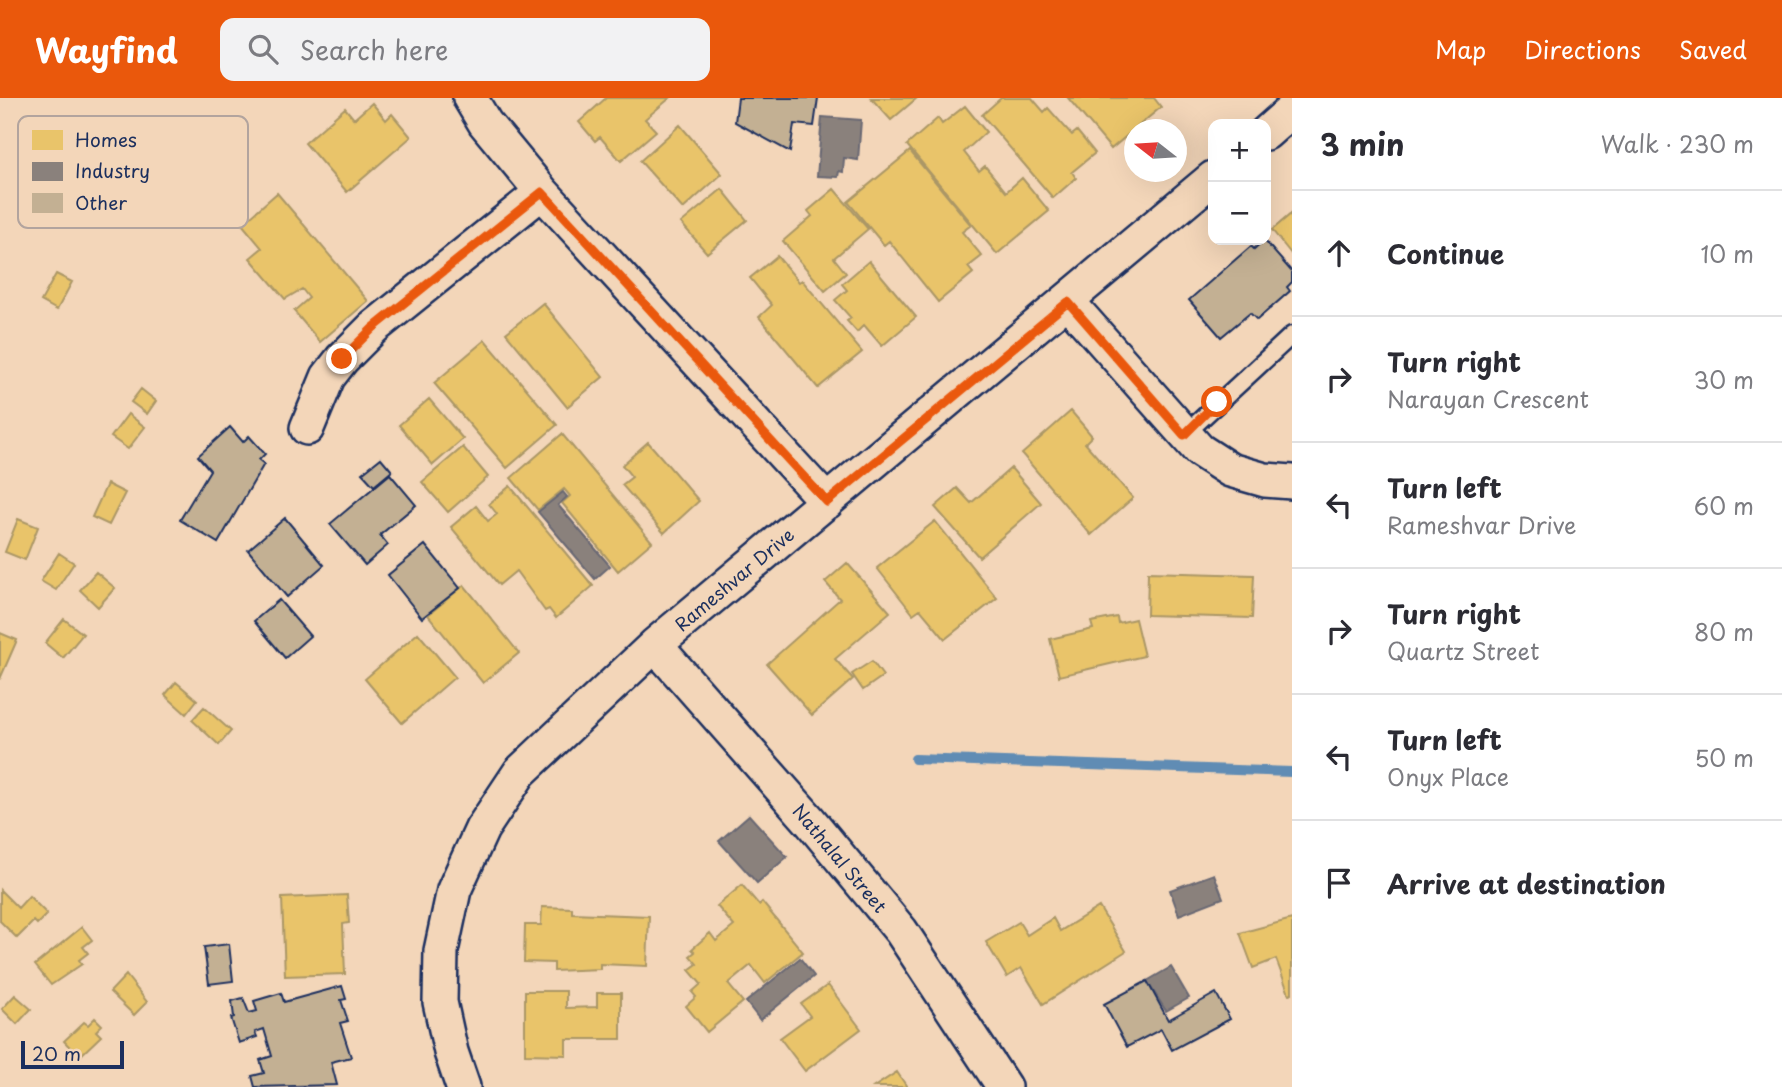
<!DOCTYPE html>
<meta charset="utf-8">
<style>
body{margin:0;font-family:"Playpen Sans",sans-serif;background:#f2f2f3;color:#2b2b33}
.controls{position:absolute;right:21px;top:21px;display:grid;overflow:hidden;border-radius:14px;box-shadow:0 7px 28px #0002}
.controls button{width:63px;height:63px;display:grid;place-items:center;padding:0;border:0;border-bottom:2px solid #e1e1e2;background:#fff;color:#2b2b33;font:35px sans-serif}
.compass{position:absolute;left:1124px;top:21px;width:63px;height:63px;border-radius:50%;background:#fff;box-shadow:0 7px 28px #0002;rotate:287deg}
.scale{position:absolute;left:21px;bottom:18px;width:103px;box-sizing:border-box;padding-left:7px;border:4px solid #1b2f5e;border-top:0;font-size:19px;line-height:24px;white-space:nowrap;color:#1b2f5e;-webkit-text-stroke:5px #f3d6b9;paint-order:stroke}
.stop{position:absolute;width:21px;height:21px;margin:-16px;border:5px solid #ea580c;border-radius:50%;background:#fff}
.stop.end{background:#ea580c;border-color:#fff;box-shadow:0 2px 7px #0008}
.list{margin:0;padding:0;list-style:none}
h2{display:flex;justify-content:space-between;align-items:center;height:91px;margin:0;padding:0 28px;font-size:30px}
h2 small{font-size:23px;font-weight:400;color:#7c7c81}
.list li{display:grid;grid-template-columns:46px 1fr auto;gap:21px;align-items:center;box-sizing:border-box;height:126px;padding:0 28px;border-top:2px solid #e1e1e2}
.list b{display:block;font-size:26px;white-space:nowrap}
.list p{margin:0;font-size:23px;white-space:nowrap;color:#7c7c81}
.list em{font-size:23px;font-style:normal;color:#7c7c81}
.icon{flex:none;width:38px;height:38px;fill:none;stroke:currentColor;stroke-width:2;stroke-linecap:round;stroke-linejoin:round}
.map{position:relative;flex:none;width:1292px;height:989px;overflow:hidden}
header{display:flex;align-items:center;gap:42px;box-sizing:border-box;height:98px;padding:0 35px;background:#ea580c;color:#fff}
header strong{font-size:33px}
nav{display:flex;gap:38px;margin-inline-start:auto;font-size:24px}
.search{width:490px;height:63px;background:#f2f2f3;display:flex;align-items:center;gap:18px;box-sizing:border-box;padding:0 24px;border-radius:14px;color:#7c7c81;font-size:26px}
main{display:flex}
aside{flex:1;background:#fff}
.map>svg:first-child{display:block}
.homes{fill:#e9c46a;stroke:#ab9766;stroke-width:2}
.industry{fill:#8a817c;stroke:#696873;stroke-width:2}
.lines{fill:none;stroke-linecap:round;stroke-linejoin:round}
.stream{stroke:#608cb4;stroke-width:10}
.building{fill:#c3b093;stroke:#1b2f5e;stroke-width:2}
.service-casing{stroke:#1b2f5e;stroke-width:21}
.minor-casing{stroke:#1b2f5e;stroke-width:38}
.service{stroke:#f3d6b9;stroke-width:16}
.minor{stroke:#f3d6b9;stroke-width:33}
.route{stroke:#ea580c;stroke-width:9}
.labels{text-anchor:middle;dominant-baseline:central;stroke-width:7;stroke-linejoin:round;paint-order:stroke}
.street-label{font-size:18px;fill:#1b2f5e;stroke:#f3d6b9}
.key{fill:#f3d6b9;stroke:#b2a49e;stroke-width:2}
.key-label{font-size:19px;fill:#1b2f5e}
</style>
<header>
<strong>Wayfind</strong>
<div class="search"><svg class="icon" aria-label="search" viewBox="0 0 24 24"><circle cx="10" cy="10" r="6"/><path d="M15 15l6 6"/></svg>Search here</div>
<nav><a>Map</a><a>Directions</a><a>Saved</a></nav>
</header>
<main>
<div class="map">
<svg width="1292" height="989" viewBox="0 0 1292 989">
<rect width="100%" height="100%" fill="#f3d6b9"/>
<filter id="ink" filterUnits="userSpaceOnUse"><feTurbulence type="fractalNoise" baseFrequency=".0143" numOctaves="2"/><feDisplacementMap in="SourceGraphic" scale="14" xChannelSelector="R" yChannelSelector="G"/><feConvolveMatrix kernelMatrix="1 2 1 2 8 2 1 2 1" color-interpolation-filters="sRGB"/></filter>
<g filter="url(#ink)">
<path class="homes" d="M606,0H670L645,21L656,33L621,63L600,39L595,43L579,24Z
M871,0H917L891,22Z
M1001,0H1032L1044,14L1048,10L1072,37L1077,33L1095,55L1072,74L1076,80L1053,100L982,17Z
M1068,0H1154L1161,9L1111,51Z
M372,5L386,22L392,16L411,39L347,94L305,45L345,10L354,21Z
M965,8L986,34L964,54L979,73L985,68L1006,94L1022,80L1049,113L997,156L907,47L938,20L942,26Z
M680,27L722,76L683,111L640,63Z
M910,53L971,127L962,134L982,158L968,169L973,175L938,204L889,143L884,147L848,104Z
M722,91L747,122L707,155L681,125Z
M834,91L868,131L834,160L846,175L825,193L783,143L812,118L808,113Z
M277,95L368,203L320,244L294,213L309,200L302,191L285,201L250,160L262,150L242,126Z
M1292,115V157L1272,132Z
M777,158L799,184L802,182L862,254L818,290L759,219L772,207L750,180Z
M869,163L916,219L882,248L864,227L857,234L847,223L851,220L835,202L847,192L842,186Z
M56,176L72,184L57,212L41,203Z
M543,205L603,279L567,309L506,235Z
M485,242L557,327L507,370L434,285Z
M141,291L156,303L147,316L131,304Z
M429,301L463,341L433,367L399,327Z
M1071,313L1092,338L1085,345L1133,400L1091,437L1022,356Z
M128,316L145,329L128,351L111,339Z
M562,336L652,444L618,473L562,405L570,398L564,391L538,412L511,380Z
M648,344L699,403L664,435L622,387L632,379L622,367Z
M463,349L488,379L448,414L422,384Z
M1011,370L1041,405L979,459L935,409L957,390L971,405Z
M107,386L125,395L109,427L92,419Z
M510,388L593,488L556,520L549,511L545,513L516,473L499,487L451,429L476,408L488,423L497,416L489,406Z
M18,421L38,429L25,462L5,454Z
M935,423L997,500L945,541L920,511L913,516L877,470Z
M59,455L74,465L56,492L41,483Z
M847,465L890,514L835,561L853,581L812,617L767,566L840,501L825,484Z
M96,474L115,490L98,509L80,492Z
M1148,474L1254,477L1252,520L1147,517Z
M464,487L519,555L483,585L428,517Z
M1117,519L1118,525L1135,521L1144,558L1059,578L1050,541L1093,531L1091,524Z
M64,521L83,536L63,560L45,545Z
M0,535L17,542L0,581Z
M418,535L455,579L402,625L365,581Z
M872,563L883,578L863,592L852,576Z
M176,584L197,602L186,616L165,597Z
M204,609L231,633L219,647L192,622Z
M742,787L759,807L762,804L803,854L765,885L751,867L728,886L743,904L707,934L686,908L696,899L692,894L701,886L689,872L697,866L690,858L695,854L692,851L710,835L716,843L734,828L717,808Z
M0,792L18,810L29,798L47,816L37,826L34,823L17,840L0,823Z
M347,797L349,825L343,826L345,876L285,878L282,800Z
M542,809L572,810V815L649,818L647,868L600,866V871L554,873V865L524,864L525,827H541Z
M1099,809L1126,853L1043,906L1021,870L1007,879L986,844L1019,824L1027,837L1053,820L1060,833Z
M1292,821V895L1289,896L1276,861L1253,870L1240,835Z
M82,829L92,842L83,849L88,855L79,862L82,866L51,887L35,867Z
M126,877L147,904L134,917L110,894Z
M828,887L861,931L805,973L780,940L810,918L801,906Z
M525,893H566V910L597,909V895H621V941H566V957L525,956Z
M15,897L31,911L17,926L2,911Z
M95,920L102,927L96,933L101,938L79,959L64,943L84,924L88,927Z
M897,974L907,989H874Z"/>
<path class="industry" d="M822,19L861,22L858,62L844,60L843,74L839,73L838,79L817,78Z
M563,394L567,399L558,407L610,468L595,481L538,414Z
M749,717L787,759L757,785L719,743Z
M1214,776L1223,800L1179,817L1170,792Z
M800,860L814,878L760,922L746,904Z
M1171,869L1189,900L1166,913L1147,883Z"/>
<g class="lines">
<path class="stream" d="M915,661L1292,674"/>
</g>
<path class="building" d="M738,0H818L814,28L794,26L790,54L735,24Z
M1264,142L1292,174V184L1287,189L1290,193L1257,222L1250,215L1221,239L1189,202L1251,148L1254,151Z
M230,329L243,344L249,338L265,356L259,362L264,366L218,445L180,422L210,372L198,358Z
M381,360L392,373L374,388L362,375Z
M390,376L416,407L380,437L388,447L365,467L330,426Z
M285,420L324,467L287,499L248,452Z
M425,447L460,490L422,520L388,477Z
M279,502L310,538L285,560L254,523Z
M229,846L233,883L209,886L204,849Z
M1147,883L1168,922L1216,895L1230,921L1172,952L1161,931L1127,949L1104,906Z
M342,888L346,901L341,902L348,923L340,925L351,959L331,964L337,987L255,989L252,978L264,975L260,962L272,958L264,931L255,934L257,939L239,945L231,920L234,919L232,903L243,900L249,915L257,913L254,903L281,895L284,904Z"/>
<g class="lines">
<g class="service-casing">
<path id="service" d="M1184,337L1292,237"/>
</g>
<g class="minor-casing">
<path id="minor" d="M470,0L485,25L542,94L827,404
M1266,35L1292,12
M1068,204L1199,352L1230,372L1265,382L1292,384
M307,330L328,279L342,261L373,230L542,94
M655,547L810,723L901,833L1004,989
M463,989L451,954L440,904L441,853L454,792L482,731L520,674L655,547L1213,80"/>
</g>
<use href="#service" class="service"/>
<use href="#minor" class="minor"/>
</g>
</g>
<g class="lines" filter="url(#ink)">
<path class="route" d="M342,261L373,230L542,94L827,404L1068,204L1184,337L1217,304"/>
</g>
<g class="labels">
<g class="street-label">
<text transform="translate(734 481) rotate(-40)">Rameshvar Drive</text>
<text transform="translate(840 760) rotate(50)">Nathalal Street</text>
</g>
</g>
<rect x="18" y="18" width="230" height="112" rx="10" class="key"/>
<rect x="32" y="32" width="31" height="20" fill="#e9c46a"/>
<rect x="32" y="64" width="31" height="19" fill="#8a817c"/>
<rect x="32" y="95" width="31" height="20" fill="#c3b093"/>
<g class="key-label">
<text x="75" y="49">Homes</text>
<text x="75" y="80">Industry</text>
<text x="75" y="112">Other</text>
</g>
</svg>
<div class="controls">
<button>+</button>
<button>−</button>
</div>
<svg class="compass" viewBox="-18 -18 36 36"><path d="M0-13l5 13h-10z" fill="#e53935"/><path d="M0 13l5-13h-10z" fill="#7c7c81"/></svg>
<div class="scale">20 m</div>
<div class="stop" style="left:1217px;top:304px"></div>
<div class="stop end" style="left:342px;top:261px"></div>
</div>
<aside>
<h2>3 min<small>Walk · 230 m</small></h2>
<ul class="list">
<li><svg class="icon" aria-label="ahead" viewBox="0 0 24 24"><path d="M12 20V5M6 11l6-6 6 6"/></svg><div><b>Continue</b></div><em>10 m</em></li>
<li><svg class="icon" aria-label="right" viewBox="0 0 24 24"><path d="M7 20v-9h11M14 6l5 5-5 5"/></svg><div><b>Turn right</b><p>Narayan Crescent</p></div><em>30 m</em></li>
<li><svg class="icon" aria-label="left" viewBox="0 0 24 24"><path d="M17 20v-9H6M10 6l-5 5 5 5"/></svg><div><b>Turn left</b><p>Rameshvar Drive</p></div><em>60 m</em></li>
<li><svg class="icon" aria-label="right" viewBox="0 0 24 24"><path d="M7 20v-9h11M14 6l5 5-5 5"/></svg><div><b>Turn right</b><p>Quartz Street</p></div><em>80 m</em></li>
<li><svg class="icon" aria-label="left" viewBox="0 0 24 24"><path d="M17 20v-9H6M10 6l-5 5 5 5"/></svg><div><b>Turn left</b><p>Onyx Place</p></div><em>50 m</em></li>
<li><svg class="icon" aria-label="arrive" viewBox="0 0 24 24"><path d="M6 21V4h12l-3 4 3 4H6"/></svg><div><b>Arrive at destination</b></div></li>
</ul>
</aside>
</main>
